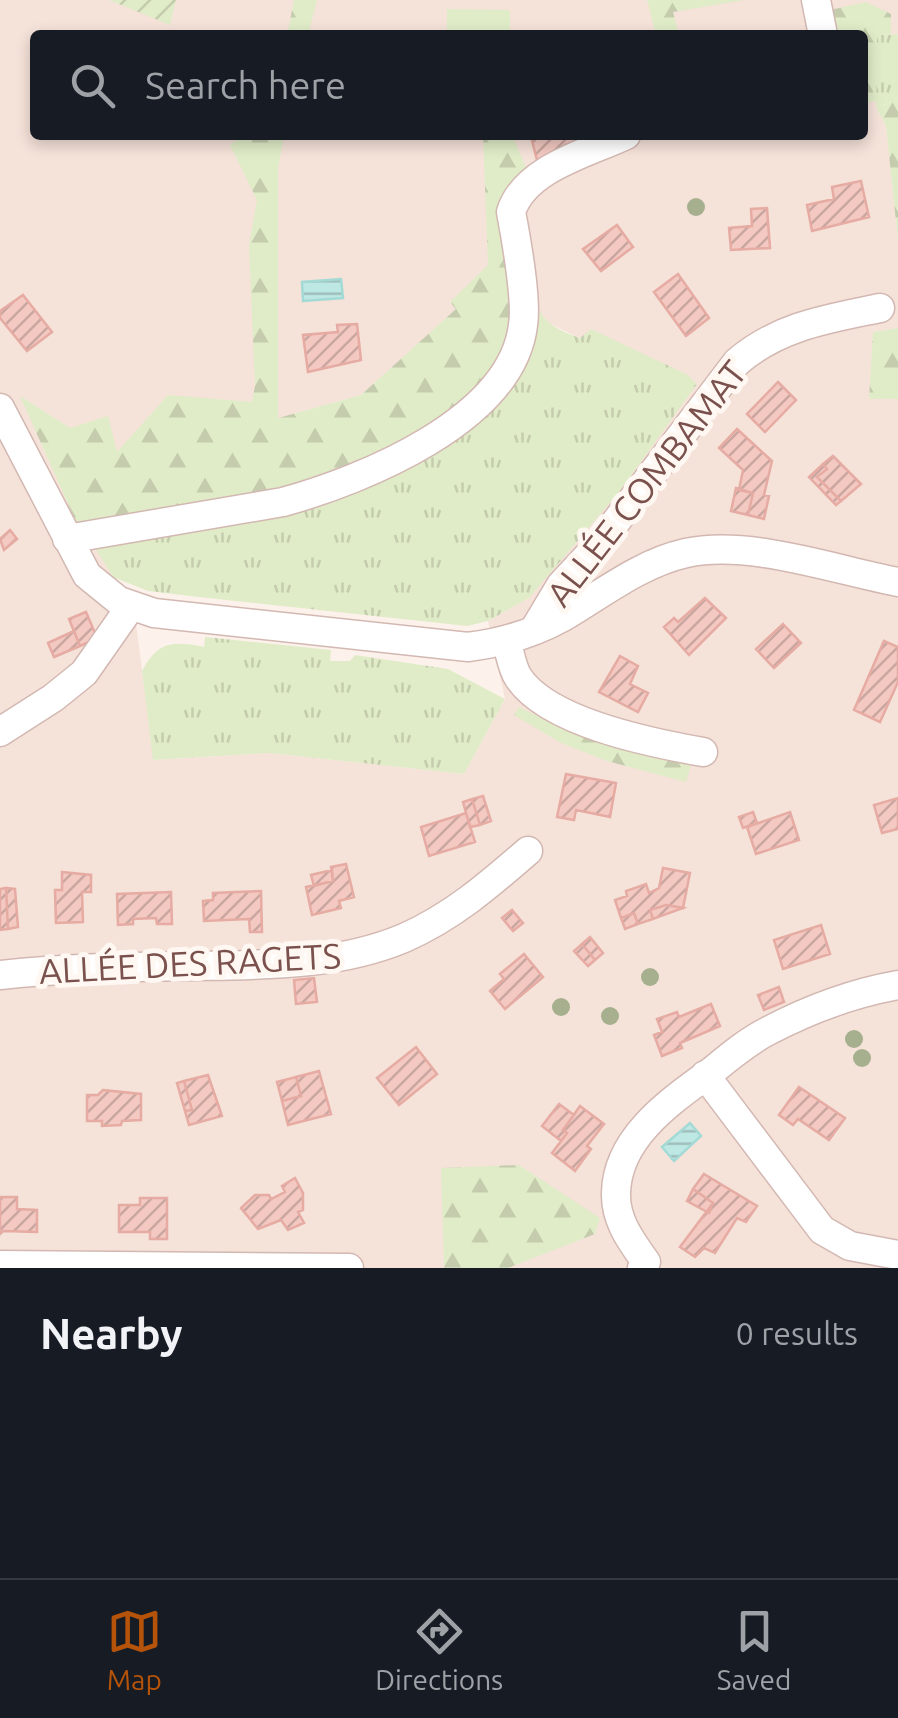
<!DOCTYPE html>
<meta charset="utf-8">
<style>
body{margin:0;font-family:Ubuntu,sans-serif;background:#20242c;color:#f1f3f6}
.list{margin:0;padding:0;list-style:none}
h2{display:flex;justify-content:space-between;align-items:center;height:130px;margin:0;padding:0 40px;font-size:42px}
h2 small{font-size:32px;font-weight:400;color:#9ea1a6}
.icon{flex:none;width:55px;height:55px;fill:none;stroke:currentColor;stroke-width:2;stroke-linecap:round;stroke-linejoin:round}
.map{position:relative;flex:none;width:898px;height:1268px;overflow:hidden}
.search{position:absolute;background:#171b24;box-shadow:0 5px 15px #0003;left:30px;right:30px;top:30px;height:110px;display:flex;align-items:center;gap:25px;box-sizing:border-box;padding:0 35px;border-radius:10px;color:#9ea1a6;font-size:38px}
.sheet{height:310px;background:#171b24}
nav{display:flex;justify-content:space-around;align-items:center;box-sizing:border-box;height:140px;border-top:2px solid #363941;background:#171b24;font-size:28px;color:#9ea1a6}
nav a{display:grid;justify-items:center;gap:5px}
nav .on{color:#b45309}
.map>svg:first-child{display:block}
.residential{fill:#f5e2d9;fill-rule:evenodd}
.grass{fill:url(#grass-tufts)}
.forest{fill:url(#forest-firs)}
.garden{fill:url(#garden-furrows)}
.pitch{fill:#e0ecc8}
.water{fill:url(#water-rules);stroke:#a4dad5;stroke-width:2.5}
.building{fill:url(#building-hatch);stroke:#e6aba2;stroke-width:2.5}
.lines{fill:none;stroke-linecap:round;stroke-linejoin:round}
.minor-casing{stroke:#d3b8b2;stroke-width:31}
.minor{stroke:#fff;stroke-width:28}
.tree{fill:#a6b08e}
.labels{text-anchor:middle;dominant-baseline:central;stroke-width:10;stroke-linejoin:round;paint-order:stroke}
.street-label{font-size:35px;fill:#7a514c;stroke:#fff7f2}
</style>
<div class="map">
<svg width="898" height="1268" viewBox="0 0 898 1268">
<defs>
<pattern id="grass-tufts" width="24" height="20" patternUnits="userSpaceOnUse" patternTransform="scale(2.5)"><rect width="24" height="20" fill="#e0ecc8"/><path d="M3 7l-1-3M5 7V3M7 7l1-3M15 17l-1-3M17 17v-4M19 17l1-3" fill="none" stroke="#c4ccad"/></pattern>
<pattern id="forest-firs" width="22" height="20" patternUnits="userSpaceOnUse" patternTransform="scale(2.5)"><rect width="22" height="20" fill="#e0ecc8"/><path d="M5 1l3.5 6h-7zM16 11l3.5 6h-7z" fill="#c4ccad"/></pattern>
<pattern id="garden-furrows" width="10" height="10" patternUnits="userSpaceOnUse" patternTransform="scale(2.5)"><rect width="10" height="10" fill="#e0ecc8"/><path d="M-1 1l2-2M0 10L10 0M9 11l2-2" fill="none" stroke="#c4ccad"/></pattern>
<pattern id="water-rules" width="6" height="5" patternUnits="userSpaceOnUse" patternTransform="scale(2.5)"><rect width="6" height="5" fill="#bee8e4"/><path d="M0 2.5h6" fill="none" stroke="#9fbebb"/></pattern>
<pattern id="building-hatch" width="6" height="6" patternUnits="userSpaceOnUse" patternTransform="scale(2.5)"><rect width="6" height="6" fill="#f3c9c2"/><path d="M-1 1l2-2M0 6l6-6M5 7l2-2" fill="none" stroke="#caa6a0"/></pattern>
</defs>
<rect width="100%" height="100%" fill="#fdf2eb"/>
<path class="residential" d="M0,0H898V34L877,35L876,106L886,126L892,178L898,241V328L873,332L870,399H898V1268H0ZM35,35H863V135H35ZM507,264L544,321L580,338L529,598L488,621L505,699L464,774L269,753L154,760L135,616L100,554L77,524L253,425L361,395Z"/>
<path class="grass" d="M898,34V100L876,107L877,35Z
M535,303C545,324 558,330 580,338L591,329L688,375L697,384L619,492L529,598L488,621L467,626L190,596L148,591L113,577L92,543Z
M205,637L331,650L330,661H350L355,655L448,669L505,699L464,774L269,753L153,760L142,671C158,641 173,641 204,647Z"/>
<path class="forest" d="M294,0H317L308,35H287Z
M647,0H744L673,12L679,35H656Z
M866,2L891,14V34L877,35L876,101L863,103V35H834L830,10Z
M898,100V241L886,126L876,107Z
M244,135H284L278,169V418L361,395L456,309L450,302L488,265L483,135H512L528,172L516,324L501,365L432,430L318,482L284,492L77,524L20,396L70,428L108,416L117,452L168,395L252,402L255,386L249,245L257,200L230,145Z
M898,328V399H869L873,332Z
M519,707C574,735 630,751 691,765L686,782L607,761L561,743L514,715Z
M519,1165L600,1218L595,1234L508,1268H444L441,1168Z"/>
<path class="garden" d="M109,0H176L170,25Z"/>
<path class="pitch" d="M447,9L510,10V35H447Z"/>
<path class="water" d="M341,279L343,298L303,301L302,282Z
M690,1123L701,1136L674,1161L662,1147Z"/>
<path class="building" d="M537,135H575L577,142L565,145L567,152L537,160L531,137Z
M861,181L869,217L812,231L807,205L834,199L832,187Z
M767,208L770,248L731,250L729,228L752,226L751,209Z
M617,225L633,247L601,271L583,249Z
M678,274L709,318L686,336L654,292Z
M23,295L52,332L27,351L0,318V311Z
M357,324L361,360L308,372L303,335L338,332L337,325Z
M778,382L796,400L765,432L747,414Z
M737,429L772,461L764,495L769,496L764,519L748,515L753,493L739,490L743,470L719,448Z
M833,456L861,484L841,501L817,477L827,469L823,464Z
M823,464L827,469L817,477L841,501L836,505L809,477Z
M736,488L753,493L748,515L731,511Z
M10,530L17,539L4,550L0,539Z
M705,598L726,618L689,655L664,627L674,618L678,622Z
M86,612L95,633L93,640L80,646L69,619Z
M783,624L801,643L774,668L756,649Z
M74,631L80,646L54,657L48,643Z
M884,641L898,647V682L880,722L854,710Z
M620,656L638,666L630,684L648,693L638,712L599,692Z
M566,774L616,783L610,817L576,810L574,820L557,817Z
M483,796L491,821L480,825L472,799Z
M898,798V829L882,833L874,805Z
M472,799L480,825L470,827L463,802Z
M753,812L757,823L743,828L739,817Z
M790,812L799,840L756,854L747,827Z
M466,813L475,842L429,856L421,827Z
M346,864L354,897L339,901L341,908L312,915L306,887L333,881L331,867Z
M663,868L690,873L683,908L666,905L650,910L653,919L638,924L634,913L621,918L615,900L627,896L626,891L646,884L649,893L659,888Z
M332,870L333,881L314,886L311,875Z
M62,872L91,875V892H82L83,922L56,923L55,890H62Z
M6,888L15,889L18,927L8,929Z
M6,888L8,929L0,930V889Z
M261,891L262,932H250L249,919L204,921L203,901L213,900V893Z
M171,892L172,924H157L156,918L133,919V924L118,925L117,894Z
M666,905L683,908L653,919L650,910Z
M512,910L523,923L513,931L502,918Z
M634,913L638,924L625,929L621,918Z
M821,925L830,954L783,969L774,940Z
M590,937L603,953L595,960L582,944Z
M582,944L595,960L588,966L574,951Z
M524,954L543,977L505,1009L490,991L504,979L500,974Z
M314,978L317,1002L296,1004L294,980Z
M779,987L784,1002L764,1010L758,995Z
M711,1004L720,1026L680,1043L682,1048L662,1056L654,1035L662,1032L657,1019L677,1012L679,1017Z
M416,1047L437,1074L399,1105L377,1078Z
M319,1071L331,1114L288,1125L282,1101L301,1096L296,1077Z
M208,1075L222,1116L189,1125L185,1111L192,1110L184,1081Z
M296,1077L301,1096L282,1101L277,1082Z
M184,1081L192,1110L185,1111L177,1083Z
M799,1087L845,1118L829,1140L798,1119L793,1125L779,1115Z
M103,1090L141,1094V1120L122,1121L121,1125L102,1126V1121H87V1095H98Z
M559,1104L574,1115L563,1130L567,1133L561,1141L542,1126Z
M580,1106L604,1124L587,1146L591,1149L575,1171L552,1153L567,1133L563,1130Z
M704,1174L757,1206L746,1222L737,1218L715,1253L704,1248L695,1257L680,1247L713,1203L693,1189Z
M295,1178L303,1193V1210L298,1212L304,1223L288,1230L281,1220L258,1229L241,1208L255,1195H269L271,1199L285,1192L282,1186Z
M693,1189L713,1203L709,1213L687,1201Z
M0,1197H17V1209L37,1210V1232L3,1231L0,1234Z
M140,1198H167V1239H150V1232H119V1205H140Z"/>
<g class="lines">
<g class="minor-casing">
<path id="minor" d="M816,0L823,35
M0,408L87,575L119,601L154,613L468,647C501,643 534,633 563,617C602,594 641,563 686,553C749,539 835,570 898,582
M67,539L283,502C363,480 512,420 523,325C527,301 516,238 511,212C525,168 588,153 626,135
M534,630L561,585L599,544L737,362C779,326 827,319 880,308
M506,641C510,652 512,668 518,677C548,723 652,743 703,752
M0,732L53,698L84,673L131,606
M0,975C63,968 128,967 192,966C262,965 338,966 404,938C452,917 489,885 528,851
M705,1075L822,1230L850,1246L898,1255
M0,1265L349,1268
M642,1268L646,1262C631,1241 615,1220 616,1193C617,1137 671,1101 712,1071C729,1057 748,1041 768,1031C808,1010 853,993 898,985"/>
</g>
<use href="#minor" class="minor"/>
</g>
<g class="tree">
<circle cx="696" cy="207" r="9"/>
<circle cx="650" cy="977" r="9"/>
<circle cx="561" cy="1007" r="9"/>
<circle cx="610" cy="1016" r="9"/>
<circle cx="854" cy="1039" r="9"/>
<circle cx="862" cy="1058" r="9"/>
</g>
<g class="labels">
<g class="street-label">
<text transform="translate(646 483) rotate(-52)">ALLÉE COMBAMAT</text>
<text transform="translate(190 963) rotate(-3)">ALLÉE DES RAGETS</text>
</g>
</g>
</svg>
<div class="search"><svg class="icon" aria-label="search" viewBox="0 0 24 24"><circle cx="10" cy="10" r="6"/><path d="M15 15l6 6"/></svg>Search here</div>
</div>
<section class="sheet">
<h2>Nearby<small>0 results</small></h2>
<ul class="list">
</ul>
</section>
<nav>
<a class="on"><svg class="icon" aria-label="map" viewBox="0 0 24 24"><path d="M3 6l6-2 6 2 6-2v14l-6 2-6-2-6 2zM9 4v14M15 6v14"/></svg>Map</a>
<a><svg class="icon" aria-label="directions" viewBox="0 0 24 24"><path d="M12 3l9 9-9 9-9-9zM9 14v-3h6M13 9l2 2-2 2"/></svg>Directions</a>
<a><svg class="icon" aria-label="saved" viewBox="0 0 24 24"><path d="M7 4h10v16l-5-4-5 4z"/></svg>Saved</a>
</nav>
